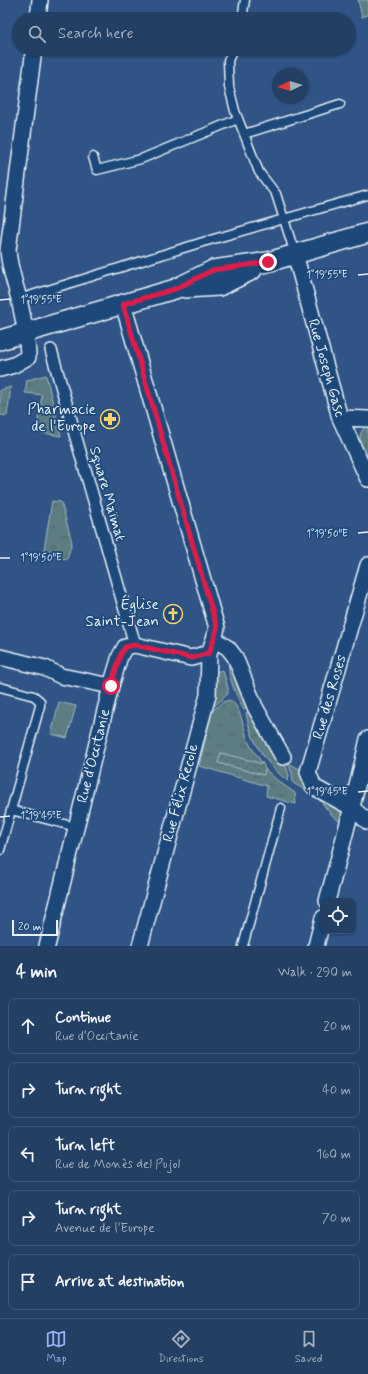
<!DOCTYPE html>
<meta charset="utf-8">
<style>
body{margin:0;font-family:Mynerve,sans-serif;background:#2f4a6d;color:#f1f3f6}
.controls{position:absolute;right:12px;bottom:12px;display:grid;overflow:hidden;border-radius:8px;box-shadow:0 1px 3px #0004}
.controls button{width:36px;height:36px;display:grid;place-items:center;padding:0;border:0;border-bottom:1px solid #405878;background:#233f64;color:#f1f3f6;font:20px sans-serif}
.compass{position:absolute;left:272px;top:68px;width:36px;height:36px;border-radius:50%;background:#233f64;box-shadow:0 1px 3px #0004;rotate:266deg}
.scale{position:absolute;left:12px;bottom:10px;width:46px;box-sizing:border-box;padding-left:4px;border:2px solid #e8f1f8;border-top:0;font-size:11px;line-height:14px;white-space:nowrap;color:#e8f1f8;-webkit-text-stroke:3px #1f4a7a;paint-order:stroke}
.stop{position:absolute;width:12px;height:12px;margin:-9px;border:3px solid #e11d48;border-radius:50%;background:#fff}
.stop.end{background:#e11d48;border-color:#fff;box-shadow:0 1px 4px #0008}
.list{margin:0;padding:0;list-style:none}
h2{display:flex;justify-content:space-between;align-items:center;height:52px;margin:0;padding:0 16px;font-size:17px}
h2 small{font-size:13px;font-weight:400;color:#a3afbf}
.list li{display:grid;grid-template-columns:26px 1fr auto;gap:12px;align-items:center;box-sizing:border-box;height:56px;margin:0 8px 8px;padding:0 8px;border:1px solid #405878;border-radius:8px}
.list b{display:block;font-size:15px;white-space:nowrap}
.list p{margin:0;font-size:13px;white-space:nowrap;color:#a3afbf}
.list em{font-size:13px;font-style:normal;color:#a3afbf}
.icon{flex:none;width:22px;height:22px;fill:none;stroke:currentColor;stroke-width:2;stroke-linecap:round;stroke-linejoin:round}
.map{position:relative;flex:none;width:368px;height:946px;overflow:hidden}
.search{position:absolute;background:#233f64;box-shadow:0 1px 3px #0004;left:12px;right:12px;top:12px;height:44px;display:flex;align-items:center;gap:10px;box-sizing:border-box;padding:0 14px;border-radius:22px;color:#a3afbf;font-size:15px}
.sheet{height:372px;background:#233f64}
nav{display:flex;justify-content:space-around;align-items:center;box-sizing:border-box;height:56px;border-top:1px solid #405878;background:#233f64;font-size:11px;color:#a3afbf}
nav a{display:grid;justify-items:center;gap:2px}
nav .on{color:#95b2f1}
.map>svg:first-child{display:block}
.grass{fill:url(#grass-tufts);stroke:#a2b7bd}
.park{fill:url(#park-dots);stroke:#a2b7bd}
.garden{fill:#5d7d82;stroke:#a2b7bd}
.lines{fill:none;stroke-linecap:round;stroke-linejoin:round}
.service-casing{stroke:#e8f1f8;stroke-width:11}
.pedestrian-casing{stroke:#e8f1f8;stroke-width:14}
.minor-casing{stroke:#e8f1f8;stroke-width:18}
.tertiary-casing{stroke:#e8f1f8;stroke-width:22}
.service{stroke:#1f4a7a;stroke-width:8}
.pedestrian{stroke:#1f4a7a;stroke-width:11}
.minor{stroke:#1f4a7a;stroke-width:15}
.tertiary{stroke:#1f4a7a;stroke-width:19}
.route{stroke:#e11d48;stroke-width:5}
.ticks{fill:none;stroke:#e8f1f8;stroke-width:1.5}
.labels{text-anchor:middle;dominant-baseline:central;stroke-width:3.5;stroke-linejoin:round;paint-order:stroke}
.street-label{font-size:15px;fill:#e8f1f8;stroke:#1f4a7a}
.poi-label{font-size:15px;fill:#e8f1f8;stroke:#1f4a7a;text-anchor:end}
.ticks-label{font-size:10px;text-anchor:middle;fill:#e8f1f8;stroke:#1f4a7a;stroke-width:3.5;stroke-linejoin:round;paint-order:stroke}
</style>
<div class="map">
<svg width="368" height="946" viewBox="0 0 368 946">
<defs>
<pattern id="grass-tufts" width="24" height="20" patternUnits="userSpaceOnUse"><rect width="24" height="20" fill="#5d7d82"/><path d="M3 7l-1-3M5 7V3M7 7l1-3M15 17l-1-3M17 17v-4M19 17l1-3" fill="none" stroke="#536569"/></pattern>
<pattern id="park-dots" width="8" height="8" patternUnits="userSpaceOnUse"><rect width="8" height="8" fill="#5d7d82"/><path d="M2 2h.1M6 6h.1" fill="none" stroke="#536569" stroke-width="1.8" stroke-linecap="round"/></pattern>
</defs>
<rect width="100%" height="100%" fill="#2f5485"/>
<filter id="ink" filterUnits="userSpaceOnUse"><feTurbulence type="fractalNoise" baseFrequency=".025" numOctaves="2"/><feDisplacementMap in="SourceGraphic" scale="8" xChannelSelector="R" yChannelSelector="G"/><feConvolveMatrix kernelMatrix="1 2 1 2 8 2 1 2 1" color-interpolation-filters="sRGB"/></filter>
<g filter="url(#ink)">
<path class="grass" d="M46,375L61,436L36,432L42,395L25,393L27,380Z
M11,387L7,416L0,415V390Z
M368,426V461C363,451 353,432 368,426Z
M52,501L61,502L72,542L67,559L43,555Z
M230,660L252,706L244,710C238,699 224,671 230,660Z
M223,670L228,688V694L210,710L211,673Z
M229,700C241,704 244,732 249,743C253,750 258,757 263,764L221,753L218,763L264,775L265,769L278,781L295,793L296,804L266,796L267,786L199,766L212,711L223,702Z
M253,709L286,766L289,775L288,781C265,764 251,741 246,713Z
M287,762L305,772L325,799L341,810L343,815L340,822L332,815L317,797L293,783L292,773Z"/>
<path class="park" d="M221,753L263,764L265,769L264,775L218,763Z"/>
<path class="garden" d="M358,0H368V15L362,17Z
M59,702L76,706L67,738L51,734Z"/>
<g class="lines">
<g class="service-casing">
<path id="service" d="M242,19L245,0
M233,49L228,61L229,87L235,111L259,172L276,194L295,254
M244,134L340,104
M93,157L97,170L141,159L238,119
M19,299L203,242L368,195
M0,687L34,696L40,701V706L0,850
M11,810L76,827
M243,946L281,808"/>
</g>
<g class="pedestrian-casing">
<path id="pedestrian" d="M51,350L135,645"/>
</g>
<g class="minor-casing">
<path id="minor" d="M38,19L40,0
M295,254L340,418L368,479
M123,304L217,628L214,639L209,653L208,695L140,946
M0,369L14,365L28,357C28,338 23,318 19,299C15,283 9,267 8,250L34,49
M340,418L368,419
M368,565L308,772L314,787L352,808L368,822
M214,639L228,648L235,657L255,707L283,757
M0,657L45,668L61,676L111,686
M327,901C342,847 356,793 368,739
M47,946L111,686L120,656L125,647L135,645L191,658L209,653
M316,946L323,918"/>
</g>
<g class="tertiary-casing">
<path id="tertiary" d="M185,288L219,286L252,270
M0,340L175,289L213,270L268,262L368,233"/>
</g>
<use href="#service" class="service"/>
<use href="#pedestrian" class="pedestrian"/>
<use href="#minor" class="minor"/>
<use href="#tertiary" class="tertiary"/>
</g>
</g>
<g class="lines" filter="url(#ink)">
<path class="route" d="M111,686L120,656L125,647L135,645L192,658L209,653L214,639L217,628L123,304L175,289L213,270L268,262"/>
</g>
<path class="ticks" d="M358,275L368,274M0,300L10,299M358,533L368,532M0,558H10M358,792L368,791M0,817L10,816"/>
<defs>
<g id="pharmacy-ring" transform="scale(1)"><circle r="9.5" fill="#1f4a7a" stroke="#ffd166" stroke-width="1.5"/><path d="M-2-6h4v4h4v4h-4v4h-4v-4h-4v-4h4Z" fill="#ffd166"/></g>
<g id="church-ring" transform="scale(1)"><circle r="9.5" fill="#1f4a7a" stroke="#ffd166" stroke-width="1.5"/><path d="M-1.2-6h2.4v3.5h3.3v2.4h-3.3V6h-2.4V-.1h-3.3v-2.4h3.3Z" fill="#ffd166"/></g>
</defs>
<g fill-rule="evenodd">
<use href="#pharmacy-ring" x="110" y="419"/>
<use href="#church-ring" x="173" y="614"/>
</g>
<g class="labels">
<g class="street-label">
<text transform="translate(326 368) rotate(74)">Rue Joseph Gasc</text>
<text transform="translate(107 494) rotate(74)">Square Maïmat</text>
<text transform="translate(330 697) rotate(-74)">Rue des Roses</text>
<text transform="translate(94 756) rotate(-76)">Rue d'Occitanie</text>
<text transform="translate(181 793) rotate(-75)">Rue Félix Recole</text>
</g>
<g class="poi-label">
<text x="96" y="410">Pharmacie<tspan x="96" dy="17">de l'Europe</tspan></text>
<text x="159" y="605">Église<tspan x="159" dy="17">Saint-Jean</tspan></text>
</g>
</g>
<g class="ticks-label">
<text x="327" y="278">1°19'55"E</text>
<text x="41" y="303">1°19'55"E</text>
<text x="327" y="537">1°19'50"E</text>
<text x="41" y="561">1°19'50"E</text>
<text x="327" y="795">1°19'45"E</text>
<text x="41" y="819">1°19'45"E</text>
</g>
</svg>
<div class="controls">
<button><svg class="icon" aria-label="locate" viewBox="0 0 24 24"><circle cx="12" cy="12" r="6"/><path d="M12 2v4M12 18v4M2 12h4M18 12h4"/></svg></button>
</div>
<svg class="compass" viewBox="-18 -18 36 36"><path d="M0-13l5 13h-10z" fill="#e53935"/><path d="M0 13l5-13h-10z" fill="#a3afbf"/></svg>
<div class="scale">20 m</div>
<div class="stop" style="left:111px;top:686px"></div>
<div class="stop end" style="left:268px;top:262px"></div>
<div class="search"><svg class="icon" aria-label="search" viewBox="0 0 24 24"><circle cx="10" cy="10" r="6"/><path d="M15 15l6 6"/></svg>Search here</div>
</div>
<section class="sheet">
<h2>4 min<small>Walk · 290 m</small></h2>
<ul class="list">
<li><svg class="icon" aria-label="ahead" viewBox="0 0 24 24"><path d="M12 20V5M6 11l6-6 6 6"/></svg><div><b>Continue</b><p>Rue d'Occitanie</p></div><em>20 m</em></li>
<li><svg class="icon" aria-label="right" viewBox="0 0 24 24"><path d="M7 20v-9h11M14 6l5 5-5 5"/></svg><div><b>Turn right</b></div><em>40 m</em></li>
<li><svg class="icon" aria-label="left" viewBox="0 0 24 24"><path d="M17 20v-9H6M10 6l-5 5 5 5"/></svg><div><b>Turn left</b><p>Rue de Monès del Pujol</p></div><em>160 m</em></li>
<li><svg class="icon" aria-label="right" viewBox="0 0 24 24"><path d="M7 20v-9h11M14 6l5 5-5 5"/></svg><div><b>Turn right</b><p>Avenue de l'Europe</p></div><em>70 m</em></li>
<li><svg class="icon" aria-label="arrive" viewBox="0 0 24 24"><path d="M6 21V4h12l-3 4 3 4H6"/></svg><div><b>Arrive at destination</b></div></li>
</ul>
</section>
<nav>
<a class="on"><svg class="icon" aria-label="map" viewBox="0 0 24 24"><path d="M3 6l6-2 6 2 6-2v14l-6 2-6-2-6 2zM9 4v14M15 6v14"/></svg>Map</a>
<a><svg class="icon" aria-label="directions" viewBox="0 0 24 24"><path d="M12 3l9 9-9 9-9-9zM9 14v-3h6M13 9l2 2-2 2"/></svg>Directions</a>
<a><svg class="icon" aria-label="saved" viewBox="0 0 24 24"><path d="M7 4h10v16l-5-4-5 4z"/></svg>Saved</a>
</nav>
